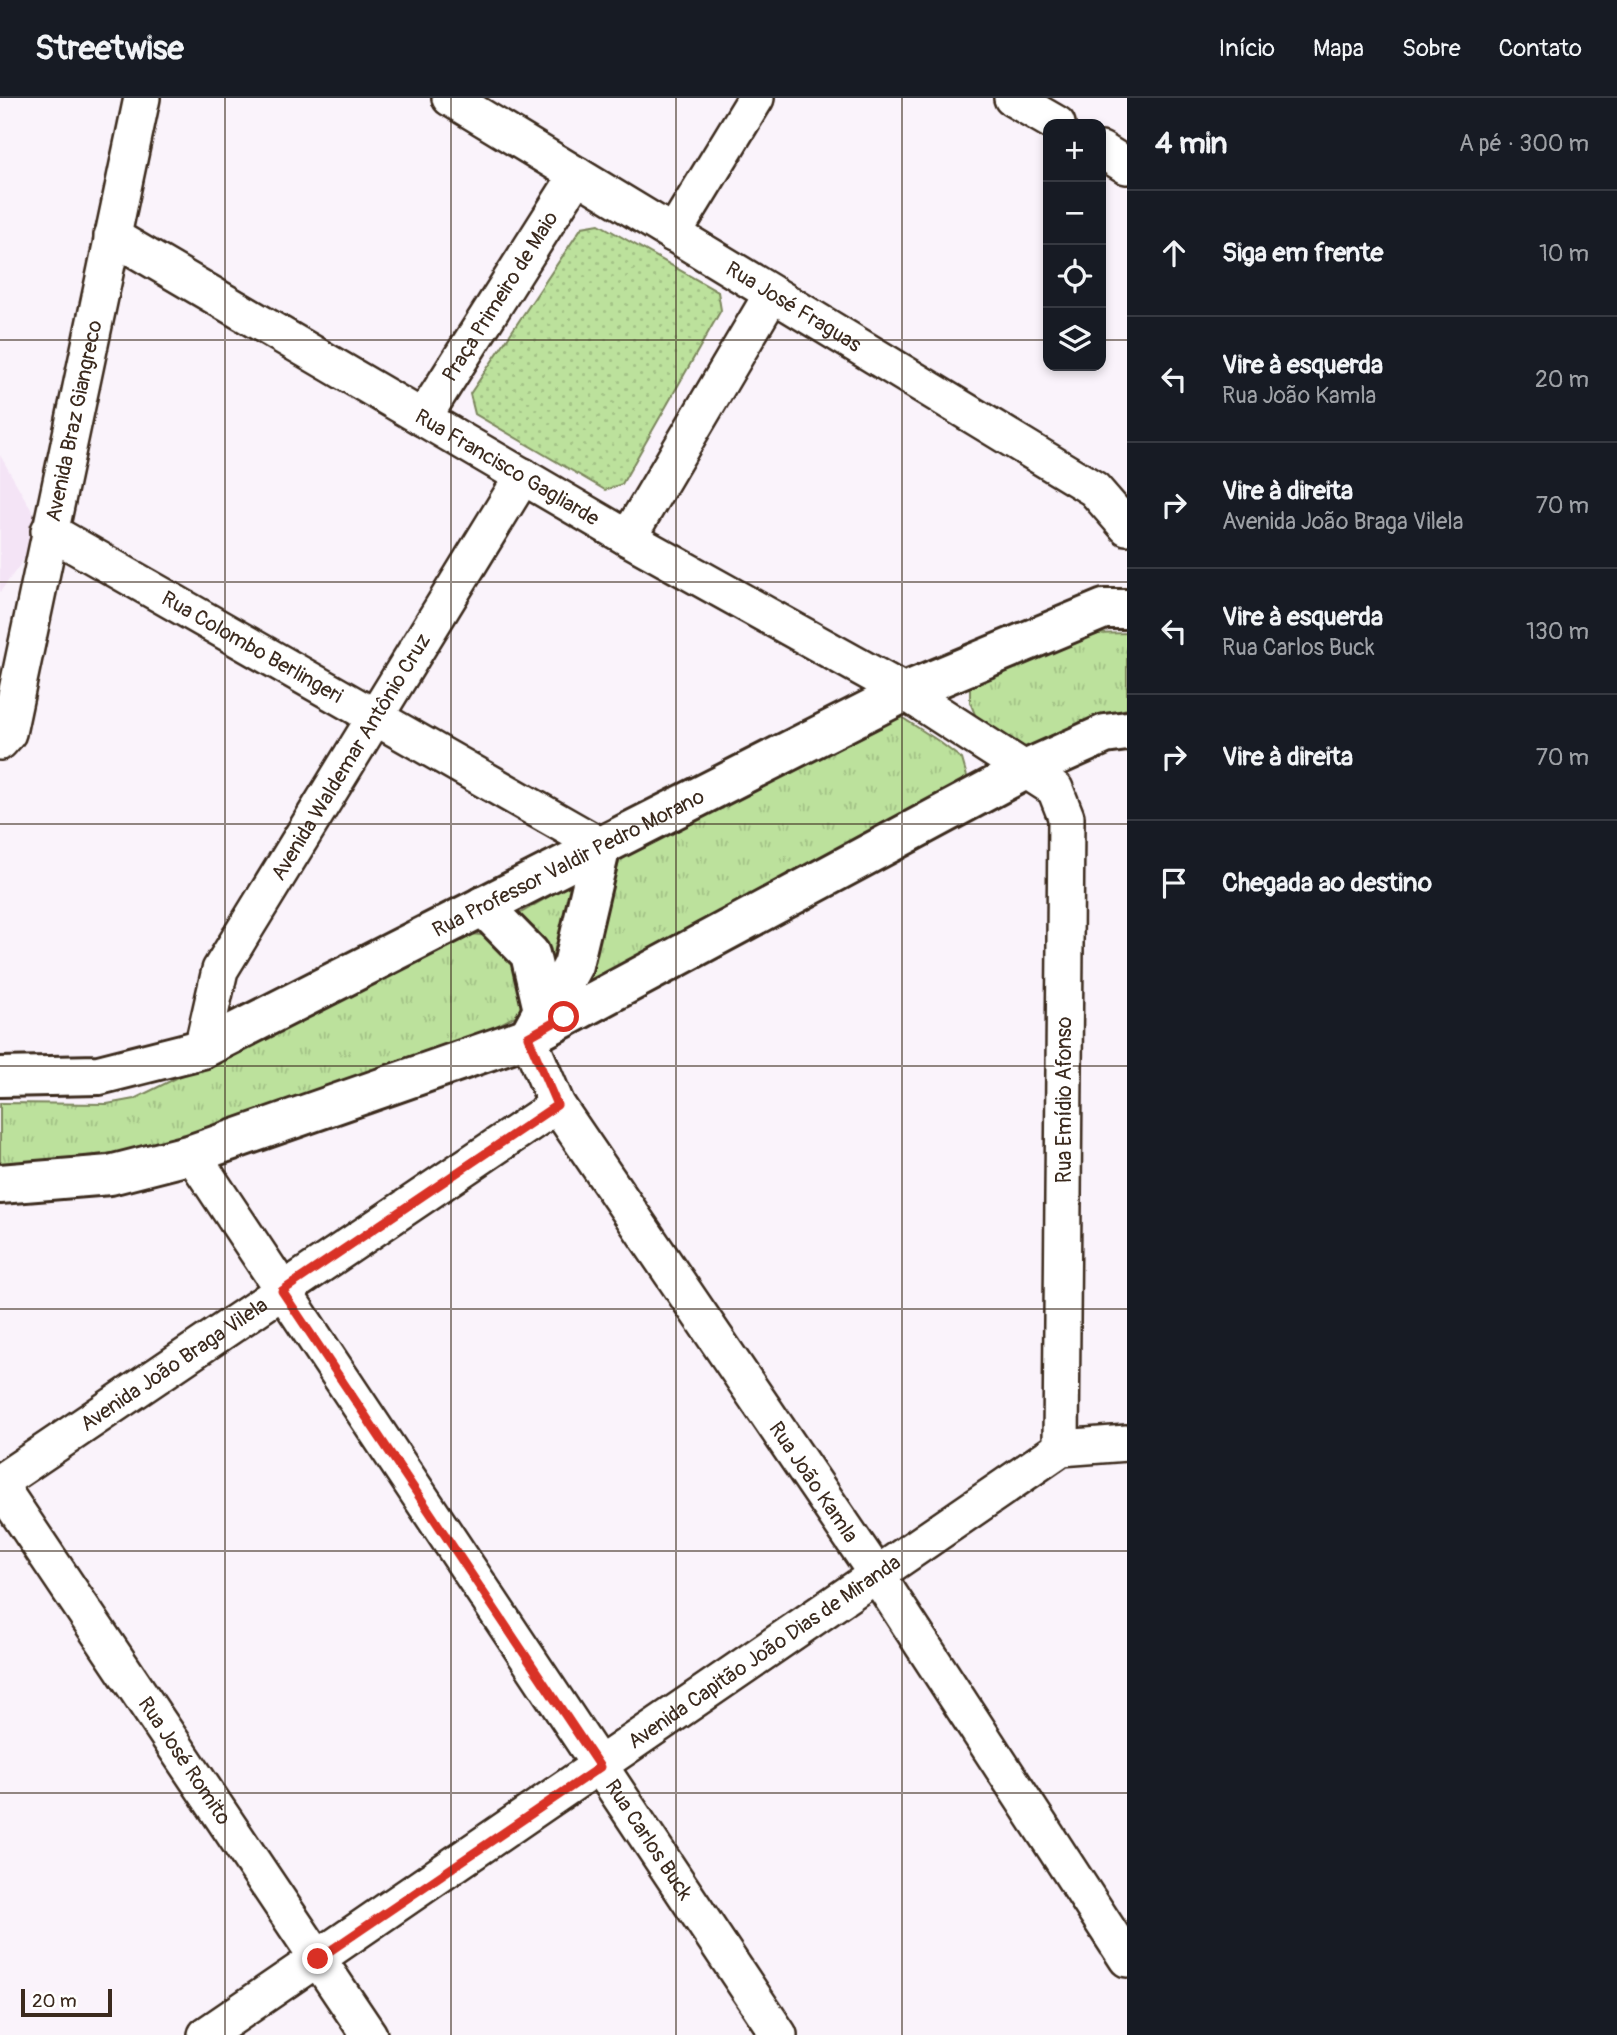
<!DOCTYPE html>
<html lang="pt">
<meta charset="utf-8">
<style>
body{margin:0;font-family:Pangolin,sans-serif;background:#20242c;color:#f1f3f6}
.controls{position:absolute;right:21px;top:21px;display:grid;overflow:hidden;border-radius:14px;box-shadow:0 4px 10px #0003}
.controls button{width:63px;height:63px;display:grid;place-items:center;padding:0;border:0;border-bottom:2px solid #363941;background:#171b24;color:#f1f3f6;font:35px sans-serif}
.scale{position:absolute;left:21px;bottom:18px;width:91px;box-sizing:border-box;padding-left:7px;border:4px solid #3b2a1e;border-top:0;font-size:19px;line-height:24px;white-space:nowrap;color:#3b2a1e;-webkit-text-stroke:5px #fff;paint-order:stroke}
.stop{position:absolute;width:21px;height:21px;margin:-16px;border:5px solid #d93025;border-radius:50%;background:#fff}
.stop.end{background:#d93025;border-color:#fff;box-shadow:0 2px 7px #0008}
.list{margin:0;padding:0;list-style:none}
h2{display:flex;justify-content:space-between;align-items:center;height:91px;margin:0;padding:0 28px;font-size:30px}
h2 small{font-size:23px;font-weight:400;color:#9ea1a6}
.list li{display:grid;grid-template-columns:46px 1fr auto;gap:21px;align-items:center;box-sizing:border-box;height:126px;padding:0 28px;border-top:2px solid #363941}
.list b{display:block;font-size:26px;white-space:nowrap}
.list p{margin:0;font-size:23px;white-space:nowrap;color:#9ea1a6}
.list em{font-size:23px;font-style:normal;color:#9ea1a6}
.icon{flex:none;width:38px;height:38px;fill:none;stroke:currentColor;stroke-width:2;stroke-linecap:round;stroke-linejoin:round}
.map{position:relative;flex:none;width:1127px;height:1937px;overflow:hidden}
header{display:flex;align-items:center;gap:42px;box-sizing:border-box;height:98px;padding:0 35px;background:#171b24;border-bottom:2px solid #363941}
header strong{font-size:33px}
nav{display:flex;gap:38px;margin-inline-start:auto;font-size:24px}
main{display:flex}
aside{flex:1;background:#171b24}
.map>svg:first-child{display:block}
.built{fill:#f4e4f6}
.grass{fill:url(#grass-tufts);stroke:#7c865d;stroke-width:2}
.park{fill:url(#park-dots);stroke:#7c865d;stroke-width:2}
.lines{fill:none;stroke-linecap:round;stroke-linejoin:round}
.street-casing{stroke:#3b2a1e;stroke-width:40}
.secondary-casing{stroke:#3b2a1e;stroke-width:44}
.street{stroke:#fff;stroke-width:35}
.secondary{stroke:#fff;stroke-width:38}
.route{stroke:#d93025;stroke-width:9}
.grid{fill:none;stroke:#3b2a1e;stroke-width:2;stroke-opacity:0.55}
.labels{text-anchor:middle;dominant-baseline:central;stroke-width:5;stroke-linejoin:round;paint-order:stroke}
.street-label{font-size:21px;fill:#3b2a1e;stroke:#fff}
</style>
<header>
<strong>Streetwise</strong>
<nav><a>Início</a><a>Mapa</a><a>Sobre</a><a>Contato</a></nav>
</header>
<main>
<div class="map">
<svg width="1127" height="1937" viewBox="0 0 1127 1937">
<defs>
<pattern id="grass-tufts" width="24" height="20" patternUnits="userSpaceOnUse" patternTransform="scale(1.75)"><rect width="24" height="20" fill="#bce19c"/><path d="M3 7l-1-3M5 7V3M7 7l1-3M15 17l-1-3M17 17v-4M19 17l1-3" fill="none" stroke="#a2c186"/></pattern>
<pattern id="park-dots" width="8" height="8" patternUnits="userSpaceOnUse" patternTransform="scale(1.75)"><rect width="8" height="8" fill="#bce19c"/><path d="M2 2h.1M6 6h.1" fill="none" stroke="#a2c186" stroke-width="1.8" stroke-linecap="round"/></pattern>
</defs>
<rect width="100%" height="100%" fill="#faf3fb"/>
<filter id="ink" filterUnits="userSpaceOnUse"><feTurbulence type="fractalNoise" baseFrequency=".0143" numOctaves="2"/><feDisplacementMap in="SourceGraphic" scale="14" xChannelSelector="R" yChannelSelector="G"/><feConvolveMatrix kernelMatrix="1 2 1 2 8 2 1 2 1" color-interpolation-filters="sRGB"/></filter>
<g filter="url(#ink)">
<path class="built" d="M0,357L44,434L0,494Z"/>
<path class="grass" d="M1127,535V611L1080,624L1052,642L1027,651L1000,645L980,629L970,604V587L1091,536Z
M892,613L937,642L962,661L968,682L596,888L587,879L621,757Z
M589,775L559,883C548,850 549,834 514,819Z
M469,836L494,838L533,894L519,916L474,940L361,980L147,1051L0,1068V1005L107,1006L134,1001Z"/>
<path class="park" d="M599,126L718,194L721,212L622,386L605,392L475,316L470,296L582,129Z"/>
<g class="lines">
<g class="street-casing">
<g id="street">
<path id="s1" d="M450,0L1094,391L1127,429"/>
<path d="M1012,0L1057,26"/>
<path d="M1101,52L1127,68"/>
<path d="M673,136L756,0"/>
<path id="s2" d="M112,138L628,440L905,594L1055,691L1066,719L1061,1350"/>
<path id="s3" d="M423,320L577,77"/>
<path id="s4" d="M49,433L601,748"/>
<path d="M628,440L772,196"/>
<path id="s5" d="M0,644L8,635L142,0"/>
<path id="s6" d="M528,939L557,1007L877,1477L1127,1861"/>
<path id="s7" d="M202,951L220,872L523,378"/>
<path id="s8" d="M192,1056L779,1937"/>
<path id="s9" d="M0,1384L557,1007"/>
<path id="s10" d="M0,1388L369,1937"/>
<path id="s11" d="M206,1937L1061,1350L1127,1345"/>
</g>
</g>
<g class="secondary-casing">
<g id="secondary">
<path d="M483,808L530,856L543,912"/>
<path d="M531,934L543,912L559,893L573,867L601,748"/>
<path id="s12" d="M0,979L99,977L202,951L905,594L1104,511H1127"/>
<path d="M0,1086L110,1077L192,1056L528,939L1025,672L1105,636L1127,633"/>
</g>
</g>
<use href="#street" class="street"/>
<use href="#secondary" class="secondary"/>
</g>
</g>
<g class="lines" filter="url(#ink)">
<path class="route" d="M318,1861L600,1669L282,1193L557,1007L528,939L564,919"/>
</g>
<path class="grid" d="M225,0V1937M451,0V1937M676,0V1937M902,0V1937M0,242H1048M1101,242H1127M0,484H1127M0,726H1127M0,968H1127M0,1211H1127M0,1453H1127M0,1695H1127"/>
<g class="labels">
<g class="street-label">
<text stroke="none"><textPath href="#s3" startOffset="144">Praça Primeiro de Maio</textPath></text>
<text stroke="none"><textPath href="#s1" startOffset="402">Rua José Fraguas</textPath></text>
<text stroke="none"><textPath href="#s5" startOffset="331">Avenida Braz Giangreco</textPath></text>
<text stroke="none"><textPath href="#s2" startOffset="458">Rua Francisco Gagliarde</textPath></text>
<text stroke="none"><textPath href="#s4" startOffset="234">Rua Colombo Berlingeri</textPath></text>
<text stroke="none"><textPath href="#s7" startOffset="331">Avenida Waldemar Antônio Cruz</textPath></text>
<text stroke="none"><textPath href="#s12" startOffset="616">Rua Professor Valdir Pedro Morano</textPath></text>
<text transform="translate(1064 1002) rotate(-90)">Rua Emídio Afonso</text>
<text stroke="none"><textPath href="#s9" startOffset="210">Avenida João Braga Vilela</textPath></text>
<text stroke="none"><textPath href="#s6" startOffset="530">Rua João Kamla</textPath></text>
<text stroke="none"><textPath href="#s11" startOffset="677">Avenida Capitão João Dias de Miranda</textPath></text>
<text stroke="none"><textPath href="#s10" startOffset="331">Rua José Romito</textPath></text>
<text stroke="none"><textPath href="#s8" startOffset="824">Rua Carlos Buck</textPath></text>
</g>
</g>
</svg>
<div class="controls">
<button>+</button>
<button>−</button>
<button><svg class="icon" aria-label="locate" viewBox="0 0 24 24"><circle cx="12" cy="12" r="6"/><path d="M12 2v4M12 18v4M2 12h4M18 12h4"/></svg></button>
<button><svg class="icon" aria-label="layers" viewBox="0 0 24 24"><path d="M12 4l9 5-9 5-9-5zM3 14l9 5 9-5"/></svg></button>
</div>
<div class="scale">20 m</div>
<div class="stop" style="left:564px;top:919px"></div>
<div class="stop end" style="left:318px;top:1861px"></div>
</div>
<aside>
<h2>4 min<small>A pé · 300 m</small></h2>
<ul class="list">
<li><svg class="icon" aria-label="ahead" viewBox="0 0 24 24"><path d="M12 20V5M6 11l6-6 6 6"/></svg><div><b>Siga em frente</b></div><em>10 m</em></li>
<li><svg class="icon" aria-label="left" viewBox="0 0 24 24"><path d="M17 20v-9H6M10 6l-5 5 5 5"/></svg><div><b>Vire à esquerda</b><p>Rua João Kamla</p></div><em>20 m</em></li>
<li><svg class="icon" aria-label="right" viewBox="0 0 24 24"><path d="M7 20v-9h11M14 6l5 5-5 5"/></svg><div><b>Vire à direita</b><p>Avenida João Braga Vilela</p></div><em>70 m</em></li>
<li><svg class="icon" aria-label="left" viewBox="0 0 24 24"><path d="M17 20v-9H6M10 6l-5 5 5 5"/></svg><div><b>Vire à esquerda</b><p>Rua Carlos Buck</p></div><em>130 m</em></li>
<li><svg class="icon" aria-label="right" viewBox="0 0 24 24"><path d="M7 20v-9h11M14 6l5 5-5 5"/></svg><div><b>Vire à direita</b></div><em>70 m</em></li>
<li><svg class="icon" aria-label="arrive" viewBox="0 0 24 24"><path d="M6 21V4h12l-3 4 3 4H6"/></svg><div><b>Chegada ao destino</b></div></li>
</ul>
</aside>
</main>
